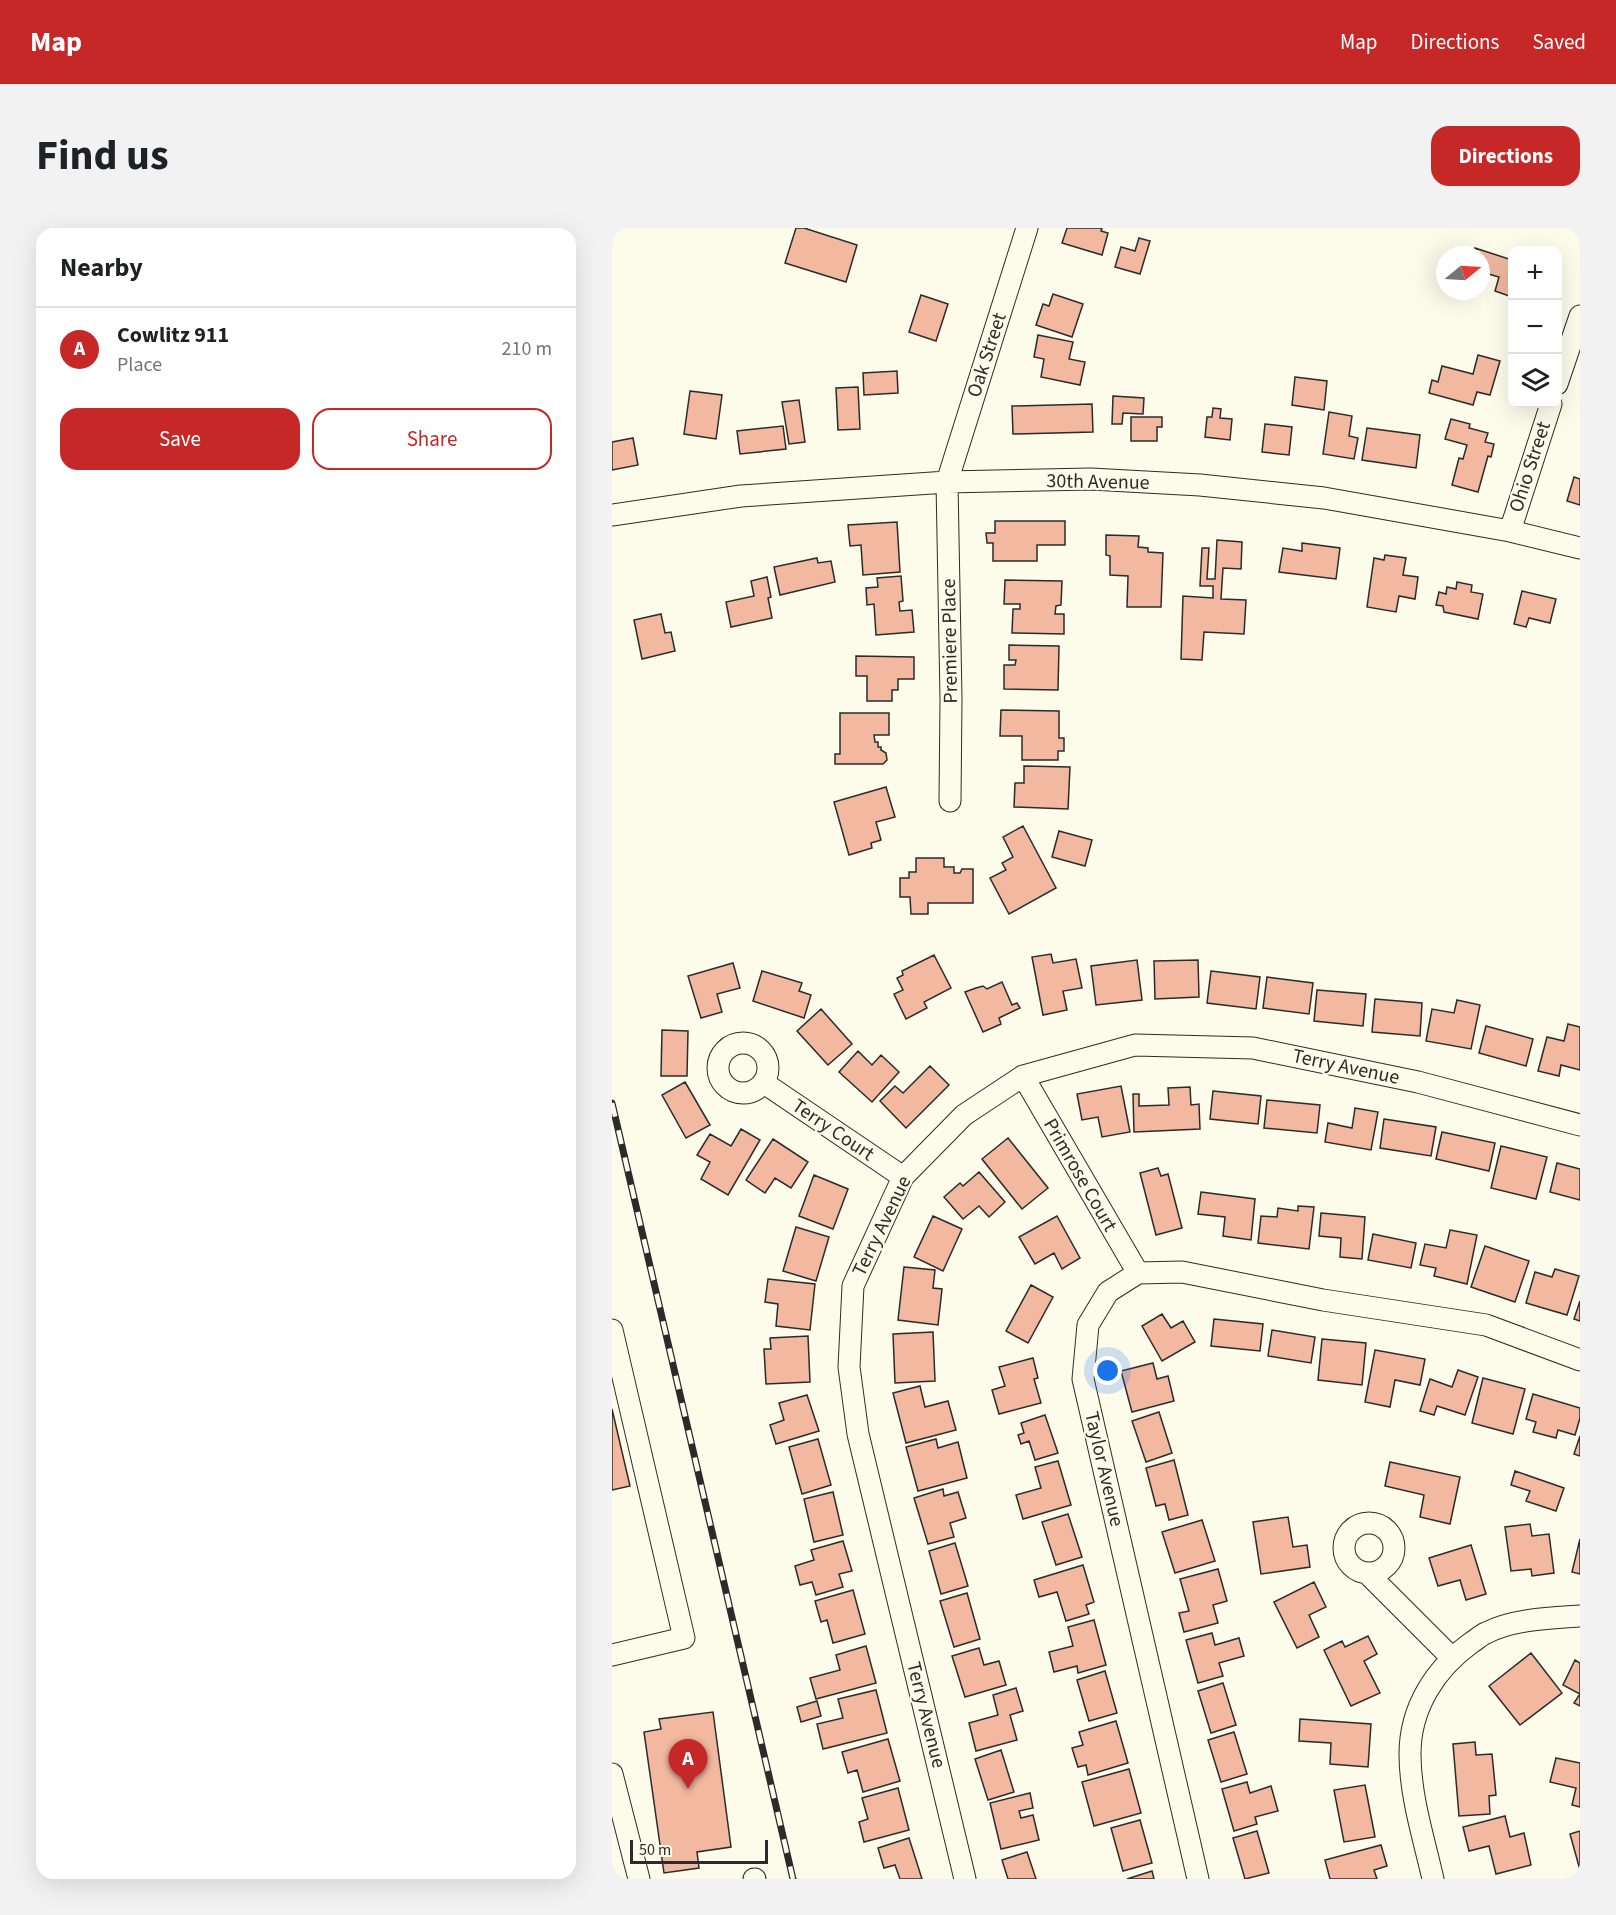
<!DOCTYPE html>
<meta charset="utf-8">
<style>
body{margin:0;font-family:"Source Sans 3",sans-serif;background:#f2f2f2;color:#202124}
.controls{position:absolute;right:18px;top:18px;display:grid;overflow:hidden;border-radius:12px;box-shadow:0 6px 24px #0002}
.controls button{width:54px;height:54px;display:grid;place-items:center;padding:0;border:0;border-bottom:2px solid #e0e0e0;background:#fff;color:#202124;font:30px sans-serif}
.compass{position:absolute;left:824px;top:18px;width:54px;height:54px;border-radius:50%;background:#fff;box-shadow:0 6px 24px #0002;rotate:72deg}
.scale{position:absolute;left:18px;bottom:15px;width:138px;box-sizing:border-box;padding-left:6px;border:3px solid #2b2b2b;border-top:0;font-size:16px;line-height:21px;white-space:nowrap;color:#2b2b2b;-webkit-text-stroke:4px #fdfbea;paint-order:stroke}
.you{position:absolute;left:496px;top:1143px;width:21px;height:21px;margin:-15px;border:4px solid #fff;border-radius:50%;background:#1a73e8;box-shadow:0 0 0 9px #1a73e833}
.badge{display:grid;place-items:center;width:39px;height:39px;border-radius:50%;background:#c62828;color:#fff;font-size:20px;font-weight:700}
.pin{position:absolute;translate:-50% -50px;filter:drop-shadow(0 2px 3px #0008)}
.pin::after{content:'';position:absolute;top:32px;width:21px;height:18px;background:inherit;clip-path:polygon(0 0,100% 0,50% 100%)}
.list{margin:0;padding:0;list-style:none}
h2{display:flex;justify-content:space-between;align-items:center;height:78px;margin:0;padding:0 24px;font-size:26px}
h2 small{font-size:20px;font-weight:400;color:#757577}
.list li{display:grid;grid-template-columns:39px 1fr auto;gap:18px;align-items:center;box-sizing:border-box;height:84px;padding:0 24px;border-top:2px solid #e0e0e0}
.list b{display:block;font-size:22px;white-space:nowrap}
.list p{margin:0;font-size:20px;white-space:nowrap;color:#757577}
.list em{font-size:20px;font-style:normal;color:#757577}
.actions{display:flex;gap:12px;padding:18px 24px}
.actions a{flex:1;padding:14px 0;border:2px solid #c62828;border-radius:18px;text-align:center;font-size:21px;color:#c62828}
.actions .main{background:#c62828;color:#fff}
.icon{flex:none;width:33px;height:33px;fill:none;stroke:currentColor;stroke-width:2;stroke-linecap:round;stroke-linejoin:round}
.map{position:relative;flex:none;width:968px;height:1651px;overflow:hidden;border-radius:18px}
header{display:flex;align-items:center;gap:36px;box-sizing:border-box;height:84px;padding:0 30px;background:#c62828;color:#fff}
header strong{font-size:28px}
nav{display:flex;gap:33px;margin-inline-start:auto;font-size:21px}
.intro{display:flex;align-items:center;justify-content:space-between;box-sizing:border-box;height:144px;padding:0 36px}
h1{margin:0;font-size:42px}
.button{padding:15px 27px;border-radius:18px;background:#c62828;color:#fff;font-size:21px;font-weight:700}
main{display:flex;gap:36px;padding:0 36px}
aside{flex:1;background:#fff;border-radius:18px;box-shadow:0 6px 24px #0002}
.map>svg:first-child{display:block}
.building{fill:#f2b8a0;stroke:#2b2b2b;stroke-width:1.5}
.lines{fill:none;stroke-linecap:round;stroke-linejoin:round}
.minor-casing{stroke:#2b2b2b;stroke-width:23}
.minor{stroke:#fdfbea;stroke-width:21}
.rail-casing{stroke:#2b2b2b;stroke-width:7}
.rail{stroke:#fdfbea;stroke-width:4.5;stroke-dasharray:14;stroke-linecap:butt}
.labels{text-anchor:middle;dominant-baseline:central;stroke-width:4.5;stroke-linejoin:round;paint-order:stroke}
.street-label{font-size:20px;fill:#2b2b2b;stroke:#fdfbea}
</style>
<header>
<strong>Map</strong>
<nav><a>Map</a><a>Directions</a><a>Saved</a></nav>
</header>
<div class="intro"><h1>Find us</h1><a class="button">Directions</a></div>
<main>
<aside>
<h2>Nearby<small></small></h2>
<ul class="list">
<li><span class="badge">A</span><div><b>Cowlitz 911</b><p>Place</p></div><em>210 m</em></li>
</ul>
<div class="actions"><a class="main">Save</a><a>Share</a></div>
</aside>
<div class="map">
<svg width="968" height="1651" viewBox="0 0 968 1651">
<rect width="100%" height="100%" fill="#fdfbea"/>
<path class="building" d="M184,0H192L245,17L234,54L173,35Z
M455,0H490L489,3L496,5L490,27L450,15Z
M527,10L538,13L528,46L503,39L509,19L523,23Z
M863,20L900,32V69L883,63L887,49L869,44V27H862Z
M441,66L471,76L460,109L424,97L431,76L437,78Z
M309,67L336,76L324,113L297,104Z
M426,107L461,114L457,131L473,134L468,157L429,149L432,131L422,129Z
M866,127L888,133L878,167L865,164L861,177L817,165L820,152L826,154L830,138L861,146Z
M285,143L286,165L252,167L251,145Z
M683,149L715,153L712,182L680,177Z
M246,159L248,201L226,202L224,160Z
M78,163L110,167L104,211L72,206Z
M501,168L532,170L531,186L511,185L510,196H500Z
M187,172L193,214L177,216L170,174Z
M480,176L481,204L401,206L400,178Z
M601,180L609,181L608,190L620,191L618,212L593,209L595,189H600Z
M717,184L740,188L737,208L746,210L742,231L711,226Z
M519,189H550V199H545V213H519Z
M839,191L858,196L857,200L876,205L873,214L882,216L879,229L876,228L866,264L840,257L847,230L851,231L855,217L833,211Z
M653,196L680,199L677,227L650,224Z
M171,198L174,221L128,226L125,203Z
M755,200L808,207L804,240L750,232Z
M21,210L26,237L0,242V214Z
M962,249L968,251V277L955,273Z
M383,293H453V317H425V333H381V315H375L374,305H383Z
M285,294L288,344L251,347L249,317L238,318L236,297Z
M494,307L527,308L526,319L536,320V324L551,325L549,379H515L516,348L498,347V328L494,327Z
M605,312L630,314L629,341L611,340L609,371L634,372L632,406L592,404L590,432L569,431L571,368L601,370V358H588L590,320H597L595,351H603Z
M690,315L728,320L724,351L667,344L671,320L690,323Z
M773,327L794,330L791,347L806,349L803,371L787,368L784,384L755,379L762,330L772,332Z
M205,330L206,335L219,333L223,354L168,367L162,339Z
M289,348L291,373L287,374L288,383L300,382L302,404L264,407L262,376L255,377L254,360L266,359L265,350Z
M155,349L159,369L156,370L160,390L119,399L114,374L142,368L139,353Z
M393,352L450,353L449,377L444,378L443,386H452V406L400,405L401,381H408V376H392Z
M845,354L860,357L859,364L871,366L866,391L832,384L831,378L824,377L827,364L834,366L835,359L844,361Z
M910,363L944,371L938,395L917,390L914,399L902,396Z
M49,386L53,405L59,404L63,423L30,431L22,392Z
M397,417L447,418L446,462L392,461V437H403L404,432H397Z
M244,428L302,429V451H286V462H280V473H255V448H244Z
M389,482L447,483V510H452V523H446V532H410V508H388Z
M228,485H277V507H262L263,514H266V519H269V522L274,525L275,532L271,536H223V526H228Z
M412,538L458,539L456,581L402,579L403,555H412Z
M274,559L283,589L264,594L269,612L259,615L260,620L237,627L222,574Z
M411,598L444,660L397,686L378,650L394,642L390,635L401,629L391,609Z
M447,603L480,612L473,638L440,629Z
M304,630H332V639H342V645H348L350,641H361V675H316V686H299L298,669H288V650H297V644H304Z
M439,726L441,735L464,731L470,760L451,763L455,782L431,787L420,729Z
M322,727L339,760L312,774L315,780L294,791L282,766L291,762L285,750L291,747L290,743Z
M525,732L530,772L484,777L479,738Z
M586,732L587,769L543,771L542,733Z
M121,735L128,760L105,766L110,784L89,790L76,748Z
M150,743L190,755L187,763L199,767L192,790L141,773Z
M599,743L648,749L644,781L595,775Z
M655,749L701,755L697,786L651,780Z
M390,754L400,777L405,775L408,780L387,790L389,796L371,804L353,764L364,760L371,758L375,761Z
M705,762L754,766L751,798L702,793Z
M763,771L810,775L808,808L760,804Z
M845,772L868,777L859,821L814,813L820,781L842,785Z
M209,781L240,816L216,837L185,803Z
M956,796L968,799V842L949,837L947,848L926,843L935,809L952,813Z
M874,798L921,811L914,838L867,825Z
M50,802L76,803L75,848H49Z
M246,823L260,837L269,827L287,844L260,874L227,844Z
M318,838L337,857L294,900L268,873L283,858L291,865Z
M73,854L98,897L74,910L50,867Z
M509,858L518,904L490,909L486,889L470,892L465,866Z
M578,859L579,877L587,876L588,901L522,904L521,866H527V878L557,877L556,860Z
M601,863L649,868L646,896L598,891Z
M655,872L708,877L705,905L652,900Z
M743,880L766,884L759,922L713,914L716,895L740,900Z
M772,891L824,899L819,928L768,920Z
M129,901L148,912L116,967L89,951L98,934L85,927L98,906L119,918Z
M830,904L883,915L877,943L824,931Z
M396,910L436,960L410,981L370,931Z
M161,911L196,934L179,960L163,950L153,965L134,952Z
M889,918L935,929L924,971L879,960Z
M945,935L968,941V972L938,964Z
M546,940L549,948L556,946L570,1000L544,1007L528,945Z
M367,944L393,974L377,989L367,978L351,991L332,969L348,955L351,958Z
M202,947L236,961L221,1001L187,988Z
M589,964L643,971L639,1012L611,1008L613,989L586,986Z
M686,978L702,979L697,1021L646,1015L649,988L665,989L666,980L686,983Z
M709,985L753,989L750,1031L728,1029L729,1010L707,1008Z
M321,988L350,1001L331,1043L302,1029Z
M445,988L468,1030L450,1041L442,1025L423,1036L407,1009Z
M184,999L217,1009L204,1053L171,1043Z
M838,1002L865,1007L855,1056L822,1048L824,1040L808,1037L813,1016L834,1020Z
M761,1006L804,1015L799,1040L756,1032Z
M873,1018L917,1033L903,1074L859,1059Z
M292,1039L323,1042L321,1060L330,1061L326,1097L286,1092Z
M943,1041L967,1048L955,1087L914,1075L923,1044L940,1049Z
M156,1051L203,1056L198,1102L164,1098L166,1076L153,1074Z
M419,1057L441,1069L416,1115L394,1103Z
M968,1073V1093L962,1091Z
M550,1086L559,1100L571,1093L583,1114L550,1133L530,1098Z
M602,1091L651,1096L648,1123L599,1118Z
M660,1102L703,1109L699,1135L656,1128Z
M321,1104L323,1153L283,1155L281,1106Z
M196,1108L198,1154L154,1156L152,1121H159L158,1110Z
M710,1111L754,1115L750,1157L706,1152Z
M763,1122L813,1131L808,1157L783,1152L778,1179L753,1174Z
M421,1130L426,1150L422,1151L429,1175L387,1186L380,1162L393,1158L387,1139Z
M541,1135L545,1151L556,1148L562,1173L520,1184L509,1143Z
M846,1142L866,1149L853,1187L825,1178L822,1187L808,1183L818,1151L840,1159Z
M871,1150L913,1161L901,1206L860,1195Z
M308,1158L313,1179L336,1173L344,1202L294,1215L281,1165Z
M921,1166L968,1180V1190L963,1207L946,1202L944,1210L921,1204L924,1194L914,1191Z
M195,1167L207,1203L164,1216L158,1197L172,1192L167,1175Z
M0,1181L18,1258L0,1262Z
M547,1184L560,1225L534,1234L520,1193Z
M433,1187L446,1225L423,1232L417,1213L409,1216L406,1207L412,1205L409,1195Z
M968,1208V1228L962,1226Z
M206,1211L219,1257L190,1266L177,1219Z
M324,1211L326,1220L346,1214L355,1250L306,1263L294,1219Z
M562,1232L576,1287L557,1292L553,1276L544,1278L534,1240Z
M446,1233L459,1277L411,1291L404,1267L429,1260L423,1239Z
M778,1234L848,1249L838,1296L808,1289L812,1267L773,1258Z
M903,1243L952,1260L944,1283L914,1273L918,1263L899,1257Z
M331,1261L332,1268L346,1264L354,1290L338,1295L342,1309L316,1316L302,1270Z
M221,1264L231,1307L202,1314L192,1271Z
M456,1286L470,1329L444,1337L430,1294Z
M676,1289L681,1319L695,1317L698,1339L649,1346L641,1294Z
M590,1292L603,1333L563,1345L550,1304Z
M918,1296L920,1308L937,1306L942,1345L920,1348L919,1341L899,1343L893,1299Z
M968,1311V1346L960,1344Z
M231,1313L240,1343L227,1346L231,1359L204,1367L200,1354L188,1357L183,1338L202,1332L199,1322Z
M343,1315L356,1358L329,1366L317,1323Z
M859,1317L874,1366L854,1372L848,1352L826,1358L817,1330Z
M471,1337L482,1374L474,1377L477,1386L454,1393L445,1364L427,1369L422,1352Z
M606,1341L615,1373L601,1377L606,1395L572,1404L567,1385L577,1383L568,1351Z
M702,1354L714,1379L697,1387L707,1409L685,1420L662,1374Z
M241,1362L253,1406L221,1415L215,1392L209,1394L203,1373Z
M355,1365L368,1411L342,1419L328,1373Z
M482,1392L494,1437L466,1445L465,1438L442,1444L437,1424L461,1418L456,1399Z
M600,1405L603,1417L627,1410L632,1428L607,1435L611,1448L586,1455L574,1412Z
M756,1408L765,1426L752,1433L768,1465L739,1478L712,1422L730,1413L733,1419Z
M254,1418L264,1455L204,1471L198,1450L228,1442L224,1427Z
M367,1420L372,1437L387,1433L394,1457L353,1469L340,1428Z
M919,1425L950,1465L908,1497L877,1458Z
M963,1432L968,1435V1478L962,1475L968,1466L951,1457Z
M493,1443L505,1485L477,1493L465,1452Z
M611,1455L624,1497L599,1505L586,1463Z
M404,1460L411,1483L398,1487L405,1512L364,1523L357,1495L386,1487L381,1467Z
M264,1462L275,1505L211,1521L205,1496L231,1490L226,1471Z
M205,1473L209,1488L189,1494L185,1479Z
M101,1484L119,1619L85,1624L87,1640L52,1645L32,1504L49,1501L47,1491Z
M688,1491L759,1496L756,1539L718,1536L719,1515L687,1513Z
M504,1493L516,1535L476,1547L474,1537L466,1539L460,1520L471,1517L467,1504Z
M622,1504L635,1546L609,1554L596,1512Z
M276,1511L288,1553L251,1564L245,1542L236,1545L230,1524Z
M863,1514L864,1527L880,1526L884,1567L877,1568L878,1586L847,1588L841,1516Z
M389,1522L402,1564L376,1572L363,1531Z
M944,1530L968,1535V1579L960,1577L964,1560L938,1554Z
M517,1541L529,1585L482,1598L470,1554Z
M635,1554L638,1565L659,1558L666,1583L643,1589L645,1596L622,1603L610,1561Z
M753,1557L763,1609L732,1614L722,1562Z
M286,1560L297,1602L252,1614L247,1594L256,1591L250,1570Z
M418,1565L421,1580L407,1583L409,1590L421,1587L427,1612L389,1621L378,1575Z
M893,1588L898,1609L912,1605L919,1637L884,1646L877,1618L857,1623L851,1599Z
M528,1592L540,1635L511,1643L499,1600Z
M645,1603L657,1645L633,1651L621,1610Z
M968,1603V1642L958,1606Z
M297,1610L310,1651H288L283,1637L272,1640L266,1620Z
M769,1617L775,1638L762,1642L765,1651H718L713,1632Z
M415,1624L424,1651H396L390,1632Z
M540,1643L542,1651H515Z"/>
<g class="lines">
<g class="minor-casing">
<path id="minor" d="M945,156L968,88
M0,287L129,268L335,254L479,251L588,257L712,270L898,303L968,320
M898,303L939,176
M338,573L339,471L335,254L415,0
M106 840a25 25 0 1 1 50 0a25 25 0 1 1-50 0Z
M411,848L526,1045
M152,855L291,949
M0,1102L72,1410L0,1427
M732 1320a25 25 0 1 1 50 0a25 25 0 1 1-50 0Z
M756,1346L839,1429
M0,1546L27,1651
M142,1651H143
M353,1651L246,1206L237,1139L241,1058L291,949L352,887L411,848L523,817L641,820L806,854L968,897
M586,1651L471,1151L476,1097L496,1064L526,1045L570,1044L711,1072L874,1097L968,1132
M821,1651C812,1611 798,1568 798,1526C798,1480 823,1441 859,1415C864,1412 869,1407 874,1405C902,1391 938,1390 968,1388"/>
</g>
<use href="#minor" class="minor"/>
<g class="rail-casing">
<path id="rail" d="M0,875L181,1651"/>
</g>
<use href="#rail" class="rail"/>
</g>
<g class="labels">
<g class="street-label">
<text transform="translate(375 127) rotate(-72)">Oak Street</text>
<text transform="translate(918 239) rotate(-72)">Ohio Street</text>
<text transform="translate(486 254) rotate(1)">30th Avenue</text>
<text transform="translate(338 413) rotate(-91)">Premiere Place</text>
<text transform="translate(734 839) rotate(12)">Terry Avenue</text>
<text transform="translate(221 902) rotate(34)">Terry Court</text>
<text transform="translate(468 947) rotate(60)">Primrose Court</text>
<text transform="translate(270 998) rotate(-64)">Terry Avenue</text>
<text transform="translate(492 1241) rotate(77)">Taylor Avenue</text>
<text transform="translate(314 1487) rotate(76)">Terry Avenue</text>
</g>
</g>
</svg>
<div class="controls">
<button>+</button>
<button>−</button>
<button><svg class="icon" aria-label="layers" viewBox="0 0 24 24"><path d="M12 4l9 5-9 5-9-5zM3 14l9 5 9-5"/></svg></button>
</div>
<svg class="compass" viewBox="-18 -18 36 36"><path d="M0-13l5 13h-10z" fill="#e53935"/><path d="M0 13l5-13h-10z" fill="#757577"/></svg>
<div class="scale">50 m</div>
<div class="you"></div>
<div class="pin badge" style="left:76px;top:1561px">A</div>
</div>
</main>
